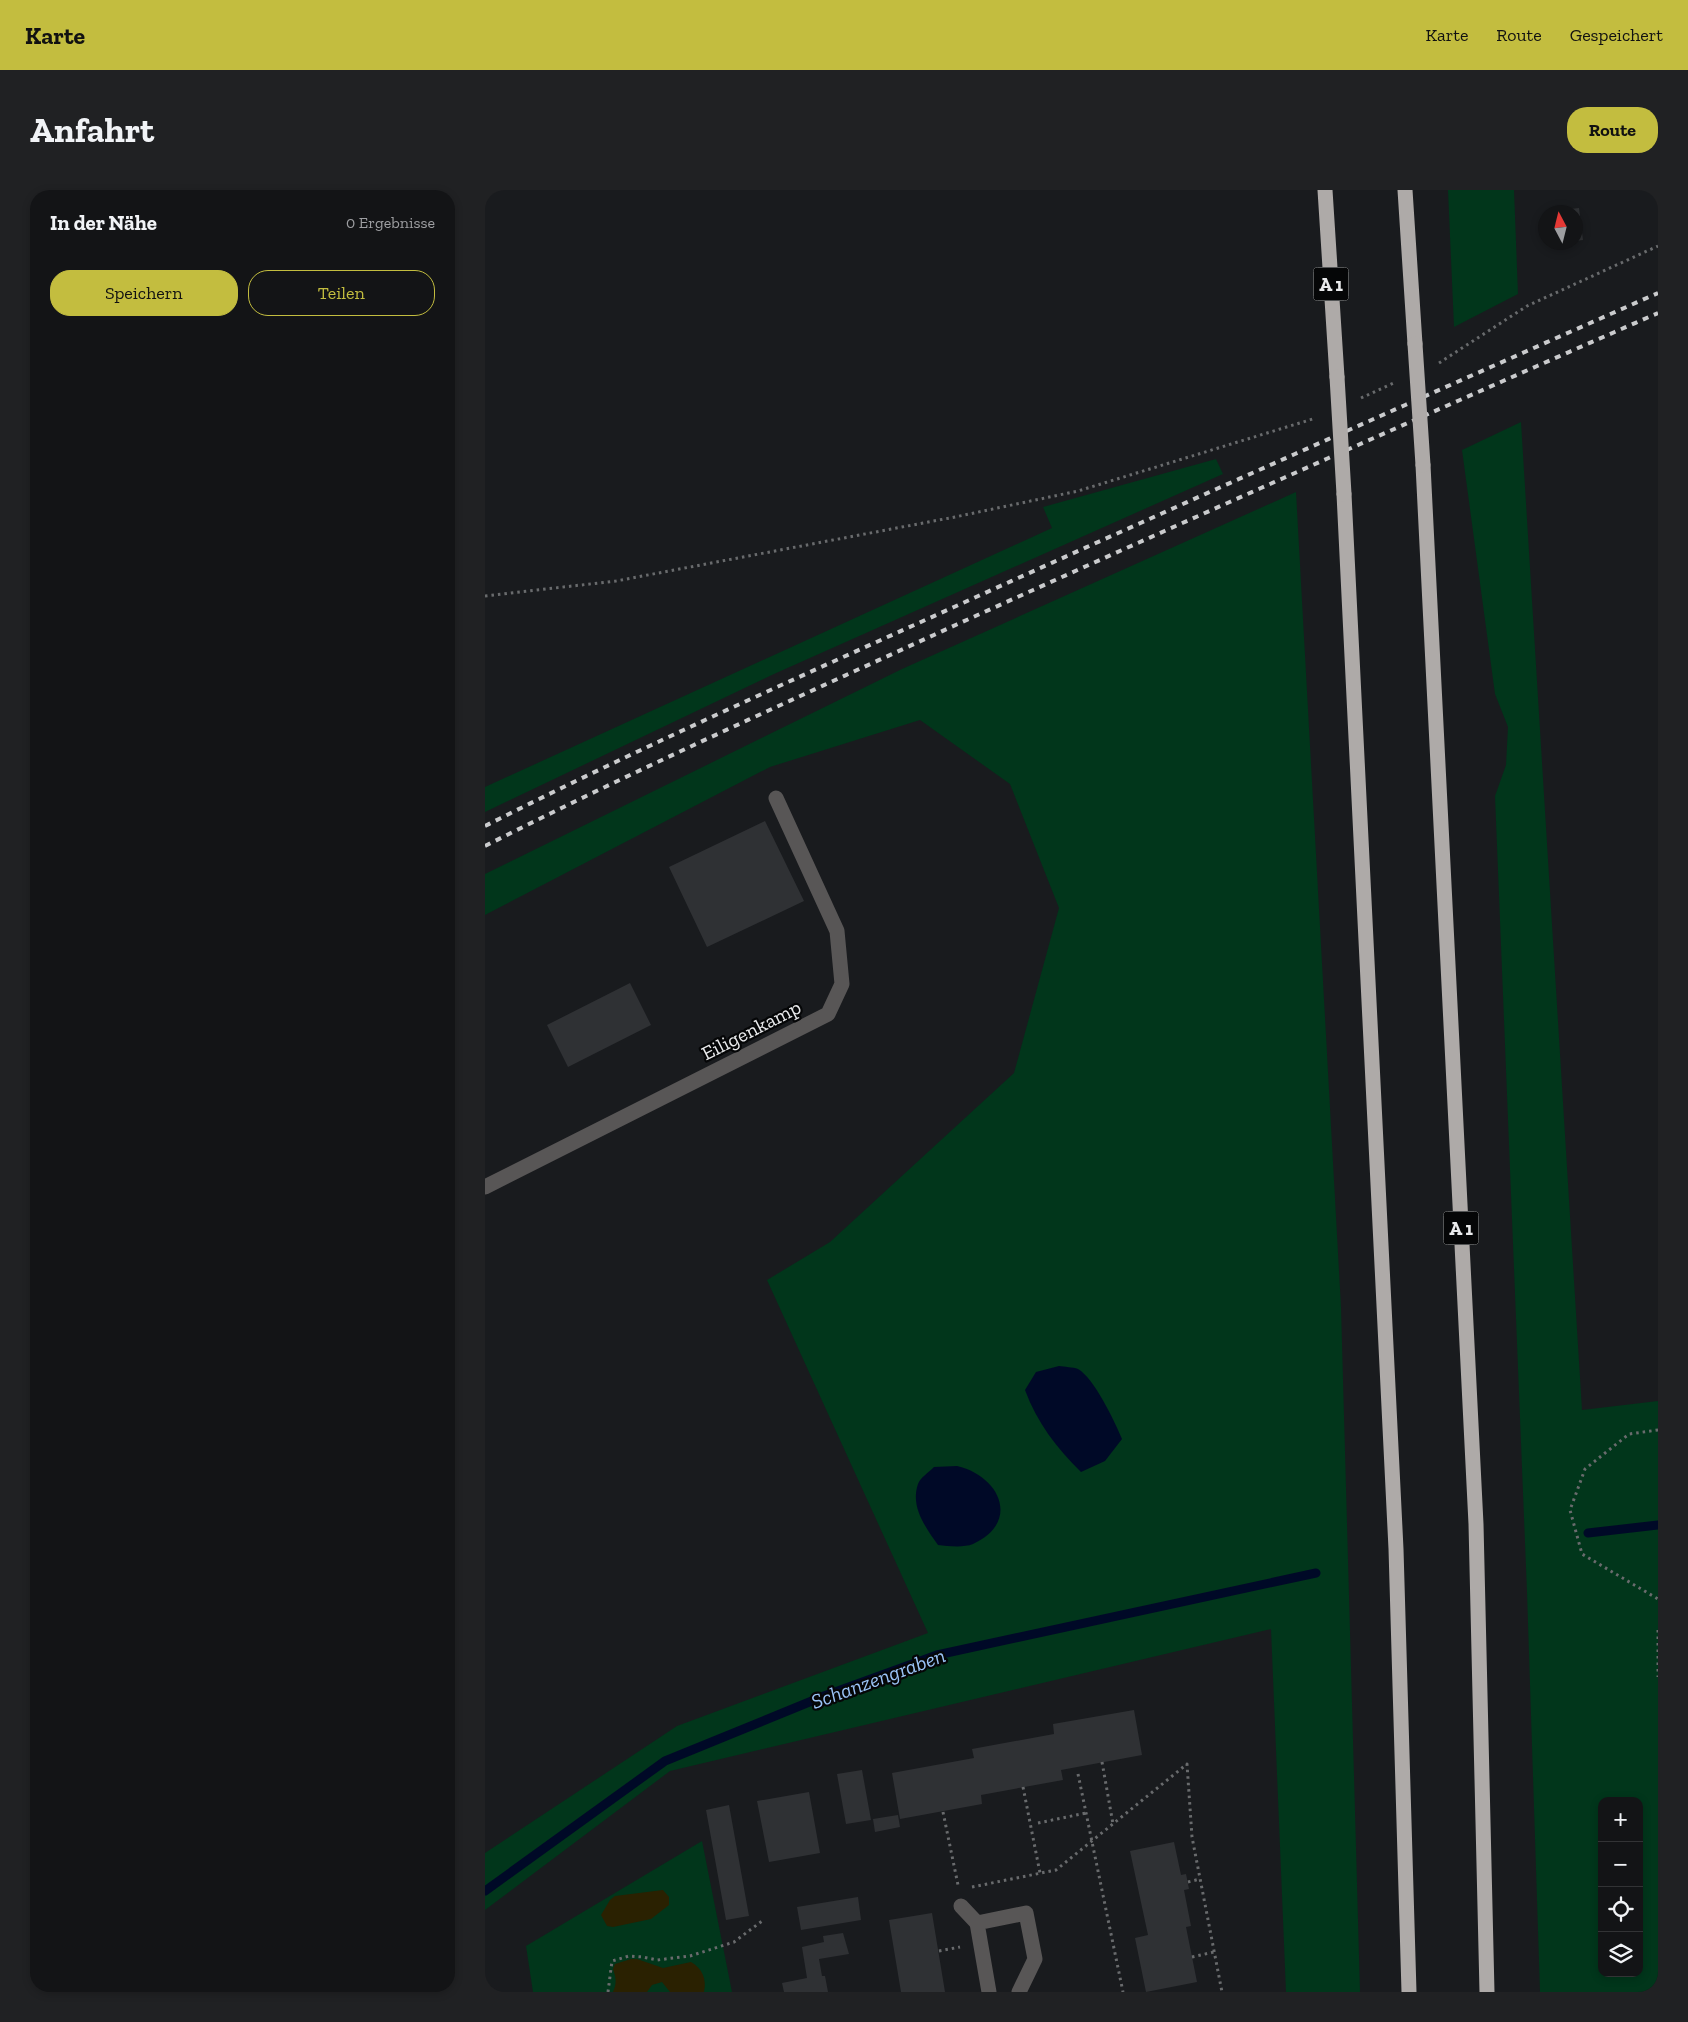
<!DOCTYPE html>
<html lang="de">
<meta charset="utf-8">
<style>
body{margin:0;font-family:"Zilla Slab",serif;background:#202123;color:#f1f3f6}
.controls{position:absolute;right:15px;bottom:15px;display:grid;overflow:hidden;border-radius:10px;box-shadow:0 2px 8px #0003}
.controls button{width:45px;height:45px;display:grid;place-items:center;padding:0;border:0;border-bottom:1px solid #323335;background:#131416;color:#f1f3f6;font:25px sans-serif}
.compass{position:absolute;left:1053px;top:15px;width:45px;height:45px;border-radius:50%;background:#131416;box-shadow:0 2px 8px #0003;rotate:353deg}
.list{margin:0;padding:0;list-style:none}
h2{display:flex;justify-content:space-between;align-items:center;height:65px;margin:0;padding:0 20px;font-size:21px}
h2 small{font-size:16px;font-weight:400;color:#9d9ea1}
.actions{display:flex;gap:10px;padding:15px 20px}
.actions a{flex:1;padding:11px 0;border:1px solid #c3bd3f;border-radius:20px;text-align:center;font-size:18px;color:#c3bd3f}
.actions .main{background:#c3bd3f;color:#111}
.icon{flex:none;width:28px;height:28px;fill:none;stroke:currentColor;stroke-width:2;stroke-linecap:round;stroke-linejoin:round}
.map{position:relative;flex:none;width:1173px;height:1802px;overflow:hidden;border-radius:20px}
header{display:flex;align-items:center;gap:30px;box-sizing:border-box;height:70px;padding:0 25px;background:#c3bd3f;color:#111}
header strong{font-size:24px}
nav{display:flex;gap:28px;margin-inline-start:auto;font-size:18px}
.intro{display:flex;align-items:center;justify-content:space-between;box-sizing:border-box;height:120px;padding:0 30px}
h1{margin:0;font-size:35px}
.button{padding:12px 22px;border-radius:20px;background:#c3bd3f;color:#111;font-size:18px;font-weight:700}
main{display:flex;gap:30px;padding:0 30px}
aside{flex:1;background:#131416;border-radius:20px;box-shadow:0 2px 8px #0003}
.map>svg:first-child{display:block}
.green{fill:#01361b;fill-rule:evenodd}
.sand{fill:#2a2101}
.water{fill:#000927}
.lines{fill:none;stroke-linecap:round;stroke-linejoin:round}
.stream{stroke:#000927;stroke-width:9}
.building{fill:#2f3134}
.path{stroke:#696b6d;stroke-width:3;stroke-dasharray:2.5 4;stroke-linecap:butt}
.minor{stroke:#585656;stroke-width:15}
.highway{stroke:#aeaaa8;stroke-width:15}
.rail{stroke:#cacbcd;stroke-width:4;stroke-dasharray:6 6;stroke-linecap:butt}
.highway-bridge{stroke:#aeaaa8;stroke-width:15}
.labels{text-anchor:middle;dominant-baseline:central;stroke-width:4.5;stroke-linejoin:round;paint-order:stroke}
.shield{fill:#050607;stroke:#a5a6a8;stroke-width:1}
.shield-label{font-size:19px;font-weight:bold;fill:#eaebed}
.street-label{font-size:20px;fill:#eaebed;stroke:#050607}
.water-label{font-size:21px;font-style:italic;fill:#9ac3f6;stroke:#050607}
</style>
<header>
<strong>Karte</strong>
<nav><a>Karte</a><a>Route</a><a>Gespeichert</a></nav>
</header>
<div class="intro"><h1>Anfahrt</h1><a class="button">Route</a></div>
<main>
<aside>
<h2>In der Nähe<small>0 Ergebnisse</small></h2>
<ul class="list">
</ul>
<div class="actions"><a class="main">Speichern</a><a>Teilen</a></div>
</aside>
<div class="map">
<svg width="1173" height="1802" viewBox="0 0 1173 1802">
<rect width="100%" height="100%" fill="#191b1e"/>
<path class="green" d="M963,0H1029L1033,104L969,137Z
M1036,232L1097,1220L1173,1211V1802H1055L1042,1402L1010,606L1021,575L1023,537L1010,504L977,260ZM1117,1611H1154V1783H1117Z
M731,269L738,284L289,484L0,622V597L567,338L558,317Z
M811,302L856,1117L875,1802H801L786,1439L185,1581L0,1720V1663L192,1536L443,1443L282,1090L345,1052L529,883L574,718L525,594L435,530L285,577L0,725V684L417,479Z
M217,1651L247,1802H48L41,1756Z"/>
<path class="sand" d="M178,1700L184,1707V1715L166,1729L128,1737L122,1736L116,1725L125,1710L130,1706Z
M146,1769H152L178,1778L206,1772C217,1778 222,1789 219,1802H185L177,1792L167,1795L162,1802H128C132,1793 131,1788 128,1779L130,1774Z"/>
<path class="water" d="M574,1176C579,1177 588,1177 593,1179C609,1188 630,1232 637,1249L620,1271L596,1282C572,1258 552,1233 540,1200L551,1182Z
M472,1276C515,1286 536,1332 488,1354C478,1358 463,1356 453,1355C441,1338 425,1317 433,1294C435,1288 444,1282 449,1277Z"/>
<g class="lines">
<path class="stream" d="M1103,1343L1173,1335
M0,1701L180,1571L339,1506L452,1465L831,1383"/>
</g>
<path class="building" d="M1094,18L1098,50L1090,51V22L1069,21Z
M280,631L319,711L222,757L184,677Z
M145,793L166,835L83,877L62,835Z
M649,1520L657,1565L576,1580L578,1590L496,1605L497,1614L415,1629L407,1583L489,1568L487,1559L569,1544L568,1534Z
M377,1580L386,1630L361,1634L352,1584Z
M324,1602L335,1663L284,1672L272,1611Z
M244,1615L264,1726L241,1730L221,1620Z
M413,1625L415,1637L390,1642L388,1629Z
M689,1652L696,1685L701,1684L704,1699L699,1700L706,1736L701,1737L712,1792L661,1802L650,1748L663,1745L645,1661Z
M373,1707L376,1730L316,1740L312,1717Z
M447,1723L460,1802H416L404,1730Z
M358,1743L364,1764L334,1769L337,1786H340L343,1802H299L297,1793L322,1788L317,1757L339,1752L338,1746Z"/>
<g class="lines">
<path class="path" d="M954,173L1042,116L1173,56
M876,208L911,192
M0,406L131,391L470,327L593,301L831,228
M1173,1240L1144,1244L1100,1279L1085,1320L1097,1364L1173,1409
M1173,1440V1487
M617,1572L628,1634
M593,1584L638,1802
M538,1597L555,1683
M458,1622L473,1695
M553,1633L601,1623
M703,1692L715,1689
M487,1697L571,1680L702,1574L707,1647L737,1802
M454,1761L475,1757
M707,1767L729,1762
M123,1802L127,1771L144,1766L158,1767L172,1770L205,1766L249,1752L277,1731"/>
<path class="minor" d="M0,997L343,824L357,794L352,741L291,608
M476,1716L492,1733
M504,1802L492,1733L541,1723L550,1769L534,1802"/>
<path class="highway" d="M840,0L852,187
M920,0L930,154
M938,275L991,1334L1002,1802
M859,304L911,1359L924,1802"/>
<path class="rail" d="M0,636C154,558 312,488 469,417C703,311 938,207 1173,103
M0,656C156,577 316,506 475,433C707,328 940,225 1173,123"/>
<path class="highway-bridge" d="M930,154L938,275
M852,187L859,304"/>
</g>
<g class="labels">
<g class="shield">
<rect x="828.5" y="77.5" width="35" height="33" rx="4"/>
<rect x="958.5" y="1021.5" width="35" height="33" rx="4"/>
</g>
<g class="shield-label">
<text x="846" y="94">A 1</text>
<text x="976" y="1038">A 1</text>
</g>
<g class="street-label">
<text transform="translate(266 840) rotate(-27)">Eiligenkamp</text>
</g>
<g class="water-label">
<text transform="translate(393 1488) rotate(-20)">Schanzengraben</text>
</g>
</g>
</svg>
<div class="controls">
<button>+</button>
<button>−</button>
<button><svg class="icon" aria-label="locate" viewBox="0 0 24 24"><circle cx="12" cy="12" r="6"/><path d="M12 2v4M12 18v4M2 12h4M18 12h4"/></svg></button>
<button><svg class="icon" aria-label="layers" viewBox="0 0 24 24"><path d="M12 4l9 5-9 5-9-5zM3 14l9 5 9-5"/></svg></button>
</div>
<svg class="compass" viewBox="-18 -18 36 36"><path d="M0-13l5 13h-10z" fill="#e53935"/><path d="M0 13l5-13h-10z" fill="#9d9ea1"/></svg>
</div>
</main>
